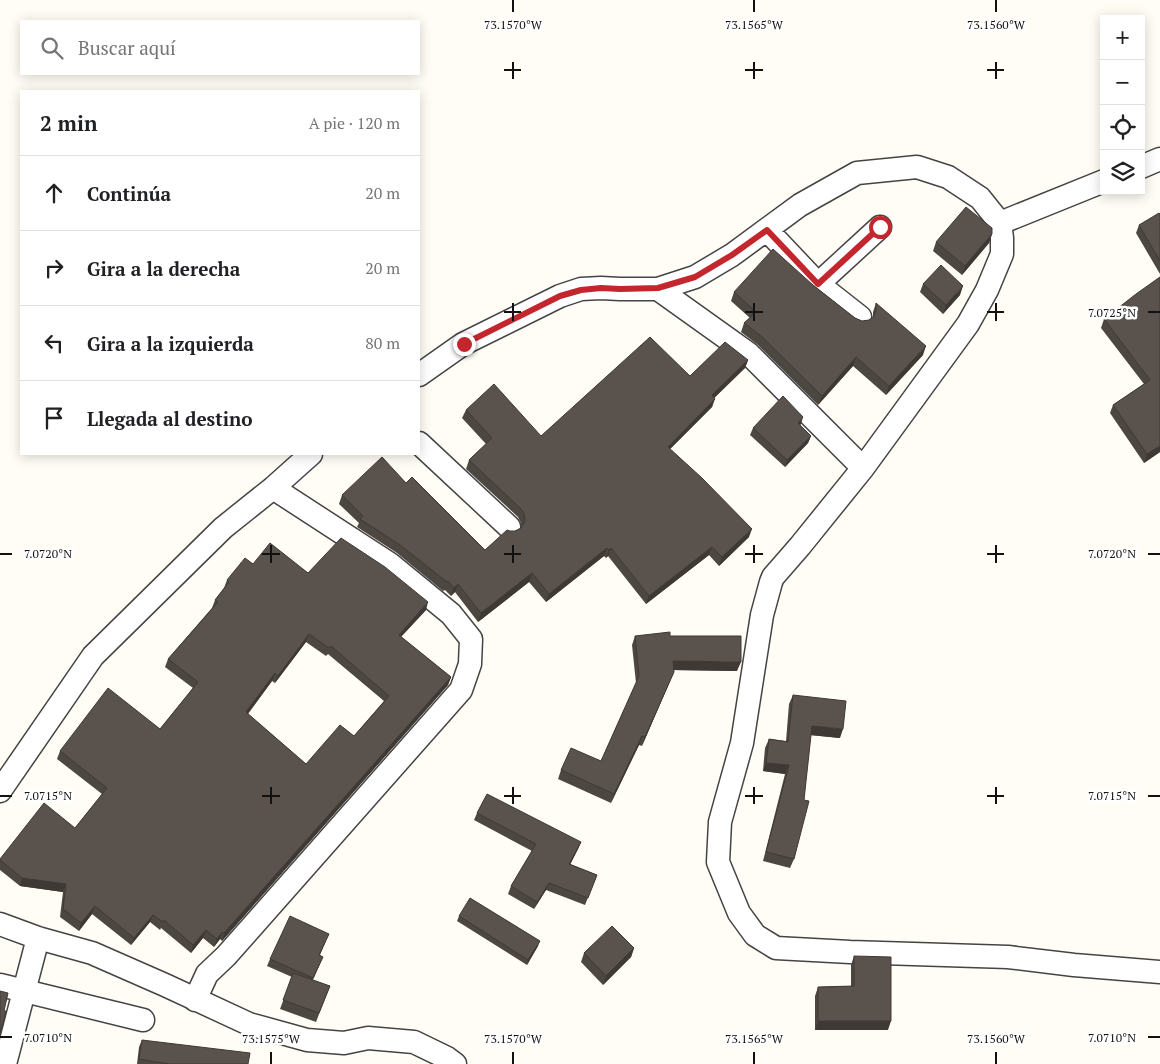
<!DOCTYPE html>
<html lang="es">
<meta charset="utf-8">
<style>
body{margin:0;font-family:"PT Serif",serif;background:#f6f6f6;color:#202124}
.controls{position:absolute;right:15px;top:15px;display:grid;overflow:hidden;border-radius:0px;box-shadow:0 2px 12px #0003}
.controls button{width:45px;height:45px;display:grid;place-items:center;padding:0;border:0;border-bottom:1px solid #e0e0e0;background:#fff;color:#202124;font:25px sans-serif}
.stop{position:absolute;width:15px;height:15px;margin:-11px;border:4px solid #c4262e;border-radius:50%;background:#fff}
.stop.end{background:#c4262e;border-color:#fff;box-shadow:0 1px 5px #0008}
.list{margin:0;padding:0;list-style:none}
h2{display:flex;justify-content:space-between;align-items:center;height:65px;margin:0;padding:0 20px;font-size:21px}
h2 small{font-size:16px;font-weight:400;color:#757577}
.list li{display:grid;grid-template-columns:32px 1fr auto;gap:15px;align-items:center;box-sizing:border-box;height:75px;padding:0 20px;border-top:1px solid #e0e0e0}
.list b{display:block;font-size:19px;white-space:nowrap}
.list em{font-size:16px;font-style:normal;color:#757577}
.icon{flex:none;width:28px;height:28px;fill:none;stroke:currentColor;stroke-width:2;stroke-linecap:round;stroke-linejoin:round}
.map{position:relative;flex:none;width:1160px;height:1064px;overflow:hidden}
.search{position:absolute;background:#fff;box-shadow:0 2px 12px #0003;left:20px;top:20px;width:400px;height:55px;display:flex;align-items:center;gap:12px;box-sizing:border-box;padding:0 18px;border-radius:0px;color:#757577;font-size:19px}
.panel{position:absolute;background:#fff;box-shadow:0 2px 12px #0003;left:20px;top:90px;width:400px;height:365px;border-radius:0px}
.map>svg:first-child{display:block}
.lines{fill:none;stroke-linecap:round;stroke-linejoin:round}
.minor-casing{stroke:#444;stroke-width:25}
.minor{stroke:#fff;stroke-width:22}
.wall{fill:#4d4742;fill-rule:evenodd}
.shaded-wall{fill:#3f3936}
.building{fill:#5a524d;stroke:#3f3936;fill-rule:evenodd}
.route{stroke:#c4262e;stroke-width:6}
.ticks{fill:none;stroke:#111;stroke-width:2}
.ticks-label{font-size:12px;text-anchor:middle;fill:#111;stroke:#fff;stroke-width:5;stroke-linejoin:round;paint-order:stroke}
</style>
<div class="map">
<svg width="1160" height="1064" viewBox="0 0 1160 1064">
<rect width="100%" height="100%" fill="#fffdf5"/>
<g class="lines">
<g class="minor-casing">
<path id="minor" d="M1141,167L1160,159
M1000,223L1104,181
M767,230L818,284L860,317
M818,284L880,227
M658,289L749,354L863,468
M419,375L463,344L560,296L581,289L601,288L620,289H658L695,277L732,255L800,205L857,173L917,167L948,177L980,198L1000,223L1002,238V254L987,290L968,324L863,468L800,546L773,577L771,582L762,615L742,743L720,822L718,862L739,913L755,935L776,948L850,952L1008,957L1074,965L1160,972
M419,443L509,527
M0,791L93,656L223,528L273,488L311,454
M0,924L38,938L92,953L165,985L249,1024L307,1040L344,1043L368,1038L414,1042L447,1058L455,1064
M0,985L143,1020
M195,1000L207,974L226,956L461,690L470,664L471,639L451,614L390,564L273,488
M5,1064L38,938"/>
</g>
<use href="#minor" class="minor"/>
</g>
<path class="wall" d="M1160,214V274L1136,233L1139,225Z
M992,234L989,243L962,275L933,251L936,242Z
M1160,277V452L1144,463L1110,413L1113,405L1144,384L1101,328L1104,319Z
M923,284L960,295L943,314L920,292Z
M813,285L855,318L862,321L869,320L873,317V312L876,303L923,355L886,395L853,366L818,405L758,345L741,332L744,323L750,318L731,301L734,292Z
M748,360L745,368L714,398L712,407L670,449L749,537L719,566L709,555L646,604L608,556L606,558L604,556L546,602L529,582L478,622L455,592L451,596L445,590L443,591L397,553L357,527L359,523L339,504L342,495L406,483L485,550L510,531H515L521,528V523L518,517L466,469L469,460L486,444L462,418L466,410L541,436L690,376Z
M801,424L800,425L811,436L808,443L785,467L750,435L753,428Z
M253,564L308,573L426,610L401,637L451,677L448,685L222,941L220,939L214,947L203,938L191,953L161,928L160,930L150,922L131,945L92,914L79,931L60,917L63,892L20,886L0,870V859L75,828L102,794L57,759L60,751L160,729L193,688L165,667L168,659L212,608L215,600L224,588L227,580ZM306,642L326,656L328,654L384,701L354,736L306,764L248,714L272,681L275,683Z
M635,636H670L737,671L674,670L670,681L642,746L639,745L611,803L558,779L561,770L601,761L636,683L632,645Z
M793,695L840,738L811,735L794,859L790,868L763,861L785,774L763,771L765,748L769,739L786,741L789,704Z
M477,813L581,842L578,849L570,864L597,875L585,905L546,890L534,909L508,894L511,886L532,851L474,820Z
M459,916L538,946L527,965L457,921Z
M326,941L320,955L323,957L313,980L330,986L316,1022L280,1009L292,977L267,966L270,959Z
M634,948L631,957L603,985L581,962L584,953Z
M854,956L888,1030H815V996L818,987L851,986V965Z
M142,1040L248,1064H137L139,1047Z"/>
<path class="shaded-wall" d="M992,234L989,243L962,275L965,266Z
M963,286L960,295L943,314L946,305Z
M926,346L923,355L886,395L889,386Z
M856,357L853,366L818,405L822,396Z
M748,360L745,368L708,404L712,395Z
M715,399L712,407L664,455L668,447Z
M803,417L801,424L795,430L798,423Z
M811,436L808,443L785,467L787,460Z
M1160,446V452L1144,463L1147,454Z
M752,529L749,537L719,566L722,557Z
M712,547L709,555L646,604L649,596Z
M607,548L604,556L546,602L549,594Z
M611,548L608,556L606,558L609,550Z
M532,573L529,582L478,622L481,613Z
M458,584L455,592L451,596L454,588Z
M428,602L426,610L396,642L399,635Z
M309,634L306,642L275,683L278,676Z
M673,661L741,662L737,671L670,670Z
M674,672L670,681L642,746L645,737Z
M275,673L272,681L243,720L246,712Z
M451,677L448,685L222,941L224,933Z
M812,726L843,729L840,738L809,735Z
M642,736L639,745L611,803L614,794Z
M766,763L789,765L785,774L763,771Z
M581,842L578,849L567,871L569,864Z
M22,878L66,884L63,892L20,886Z
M549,883L546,890L534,909L537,902Z
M95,906L92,914L79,931L81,923Z
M153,915L150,922L131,945L134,938Z
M206,930L203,938L191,953L193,945Z
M222,932L220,939L214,947L217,939Z
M540,941L538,946L527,965L528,960Z
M634,948L631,957L603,985L606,976Z
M818,1021H891L888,1030H815Z"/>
<path class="building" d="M966,207L992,228V234L965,266L936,242Z
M1159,213L1160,214V261L1139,225Z
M773,249L813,285L855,318L862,321L869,320L874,316L876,310V303L926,346L889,386L856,357L822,396L761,336L744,323L756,312L734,292Z
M941,265L963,286L946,305L923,284Z
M1160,277V446L1147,454L1113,405L1150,380L1104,319L1136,294Z
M650,337L690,376L725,342L748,360L712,395L715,399L668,447L702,478L752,529L722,557L712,547L649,596L611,548L609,550L607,548L549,594L532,573L481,613L458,584L454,588L448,581L447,582L400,545L360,519L363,516L342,495L382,457L406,483L412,477L485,550L507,530L510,531H515L521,528L525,521L524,514L521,509L469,460L492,438L466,410L494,384L541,436Z
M783,396L803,417L798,423L811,436L787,460L753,428Z
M341,538L385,567L428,602L399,635L451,677L224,933L222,932L217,939L206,930L193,945L164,920L163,922L153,915L134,938L95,906L81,923L63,909L66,884L22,878L0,860V859L44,803L75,828L107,788L60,751L108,688L160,729L198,682L168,659L218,602L215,600L229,582L227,580L245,558L253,564L270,543L308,573ZM309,634L329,648L331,646L389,696L354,736L340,725L306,764L246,712L275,673L278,676Z
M670,632V636H741V662L673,661L674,672L645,737L642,736L614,794L561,770L571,748L601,761L639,676L635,636Z
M793,695L846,701L843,729L812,726L804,800L809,801L794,859L766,852L789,765L766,763L769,739L788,742Z
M487,794L581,842L569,864L597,875L588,898L549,883L537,902L511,886L536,844L477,813Z
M470,898L540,941L528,960L459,916Z
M290,916L329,934L319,955L323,957L313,978L270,959Z
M612,926L634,948L606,976L584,953Z
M854,956L891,957V1021H818V987L854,986Z
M293,973L330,986L319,1013L283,1000Z
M0,991L8,993L4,1011H6L0,1034Z
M142,1040L250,1053L248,1064H170L139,1059Z"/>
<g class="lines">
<path class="route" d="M464,344L560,296L581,290L601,288L620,289L658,288L695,277L732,255L767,230L818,284L880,227"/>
</g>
<path class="ticks" d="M513,0V12M754,0V12M996,0V12M513,62V79M754,62V79M996,62V79M504,70H521M745,70H763M987,70H1004M513,303V321M754,303V321M996,303V321M504,312H521M745,312H763M987,312H1004M1148,312H1160M271,545V563M513,545V563M754,545V563M996,545V563M0,554H12M262,554H280M504,554H521M745,554H763M987,554H1004M1148,554H1160M271,787V804M513,787V804M754,787V804M996,787V804M0,796H12M262,796H280M504,796H521M745,796H763M987,796H1004M1148,796H1160M0,1037H12M1148,1037H1160M271,1052V1064M513,1052V1064M754,1052V1064M996,1052V1064"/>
<g class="ticks-label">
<text x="513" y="29">73.1570°W</text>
<text x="754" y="29">73.1565°W</text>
<text x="996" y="29">73.1560°W</text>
<text x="1112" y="317">7.0725°N</text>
<text x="48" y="558">7.0720°N</text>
<text x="1112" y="558">7.0720°N</text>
<text x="48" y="800">7.0715°N</text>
<text x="1112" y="800">7.0715°N</text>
<text x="48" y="1042">7.0710°N</text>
<text x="1112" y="1042">7.0710°N</text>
<text x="271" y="1043">73.1575°W</text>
<text x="513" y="1043">73.1570°W</text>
<text x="754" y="1043">73.1565°W</text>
<text x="996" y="1043">73.1560°W</text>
</g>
</svg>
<div class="controls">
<button>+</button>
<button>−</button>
<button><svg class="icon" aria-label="locate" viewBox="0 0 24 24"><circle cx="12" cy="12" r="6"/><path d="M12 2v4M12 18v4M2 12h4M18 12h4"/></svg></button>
<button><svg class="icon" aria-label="layers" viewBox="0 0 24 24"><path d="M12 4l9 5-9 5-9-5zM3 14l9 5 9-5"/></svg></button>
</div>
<div class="stop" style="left:880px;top:227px"></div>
<div class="stop end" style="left:464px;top:344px"></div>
<div class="search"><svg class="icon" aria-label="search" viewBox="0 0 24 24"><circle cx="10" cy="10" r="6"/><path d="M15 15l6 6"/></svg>Buscar aquí</div>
<section class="panel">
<h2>2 min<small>A pie · 120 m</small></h2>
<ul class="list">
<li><svg class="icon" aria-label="ahead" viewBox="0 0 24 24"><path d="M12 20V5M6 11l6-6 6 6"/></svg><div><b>Continúa</b></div><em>20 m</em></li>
<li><svg class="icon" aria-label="right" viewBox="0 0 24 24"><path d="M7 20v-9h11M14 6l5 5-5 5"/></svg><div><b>Gira a la derecha</b></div><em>20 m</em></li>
<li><svg class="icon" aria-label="left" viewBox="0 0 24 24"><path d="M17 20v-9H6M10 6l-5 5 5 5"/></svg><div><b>Gira a la izquierda</b></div><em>80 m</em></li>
<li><svg class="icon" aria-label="arrive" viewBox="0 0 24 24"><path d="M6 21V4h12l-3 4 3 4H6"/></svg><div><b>Llegada al destino</b></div></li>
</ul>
</section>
</div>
